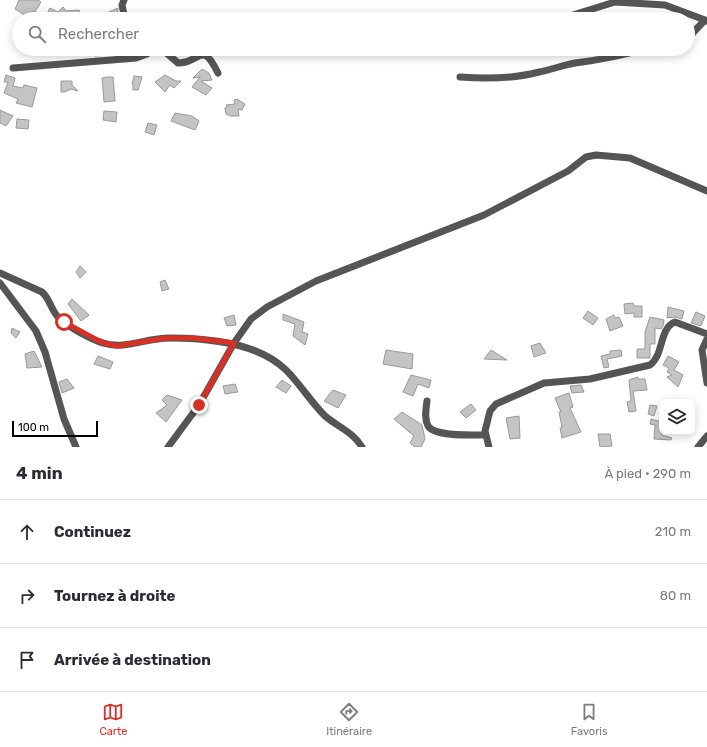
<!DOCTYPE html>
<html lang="fr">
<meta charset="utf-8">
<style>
body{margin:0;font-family:Rubik,sans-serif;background:#f2f2f3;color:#2b2b33}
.controls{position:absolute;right:12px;bottom:12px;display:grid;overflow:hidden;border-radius:8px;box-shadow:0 2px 10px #0003}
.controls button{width:36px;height:36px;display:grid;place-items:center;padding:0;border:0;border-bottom:1px solid #e1e1e2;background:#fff;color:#2b2b33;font:20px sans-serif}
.scale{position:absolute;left:12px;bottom:10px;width:86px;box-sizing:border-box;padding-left:4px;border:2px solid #000;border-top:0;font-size:11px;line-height:14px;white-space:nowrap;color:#000;-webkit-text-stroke:3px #fff;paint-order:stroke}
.stop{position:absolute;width:12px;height:12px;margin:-9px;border:3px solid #d93025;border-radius:50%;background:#fff}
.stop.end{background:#d93025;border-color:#fff;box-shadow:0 1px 4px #0008}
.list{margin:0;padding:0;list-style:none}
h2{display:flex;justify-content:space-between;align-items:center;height:52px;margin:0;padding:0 16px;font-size:17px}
h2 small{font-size:13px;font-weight:400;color:#7c7c81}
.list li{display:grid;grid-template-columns:26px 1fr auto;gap:12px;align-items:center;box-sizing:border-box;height:64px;padding:0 16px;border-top:1px solid #e1e1e2}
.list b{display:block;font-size:15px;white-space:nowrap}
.list em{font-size:13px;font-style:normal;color:#7c7c81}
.icon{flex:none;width:22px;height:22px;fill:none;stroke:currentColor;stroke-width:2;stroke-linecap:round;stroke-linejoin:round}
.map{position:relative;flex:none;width:707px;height:447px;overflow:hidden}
.search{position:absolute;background:#fff;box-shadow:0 2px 10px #0003;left:12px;right:12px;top:12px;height:44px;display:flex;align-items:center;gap:10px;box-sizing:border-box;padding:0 14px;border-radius:22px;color:#7c7c81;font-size:15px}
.sheet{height:244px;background:#fff}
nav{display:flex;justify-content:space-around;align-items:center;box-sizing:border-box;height:56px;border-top:1px solid #e1e1e2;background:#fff;font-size:11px;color:#7c7c81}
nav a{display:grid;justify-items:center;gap:2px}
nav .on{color:#d93025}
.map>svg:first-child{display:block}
.building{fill:#c4c4c4;stroke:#999}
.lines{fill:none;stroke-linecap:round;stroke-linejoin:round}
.minor{stroke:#555;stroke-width:7}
.route{stroke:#d93025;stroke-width:5}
</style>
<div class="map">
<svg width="707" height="447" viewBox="0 0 707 447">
<rect width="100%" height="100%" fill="#fff"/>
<path class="building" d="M19,0H38L41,2L35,12L32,11L29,18L15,9Z
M63,7L66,11L79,10L80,14L88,19H59L55,14L44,19L50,8L58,12Z
M118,8V12L111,19H108L104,14Z
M97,49L123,50H132L131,53L95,56L93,52L98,51Z
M211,49H224L225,54L218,52L214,56Z
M202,69L209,73L212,80L201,81L212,88L206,95L192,87L200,77L193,78Z
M6,75L15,78L13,86L23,88L24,85L37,88L32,107L16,103L18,99L4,93L8,82H4Z
M165,75L176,81H181L174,88L170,85L165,92L155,82Z
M134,76L142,77L138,90H133V85L132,84Z
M107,77H113L115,101L104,102L102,78Z
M61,81H72V85L78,91L71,89L65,92H61Z
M237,99L245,104L242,110L238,109L239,116H230L226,114L225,108L228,106L226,105L235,104L234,100Z
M0,110L13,116L6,126L0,123Z
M104,111L117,112L116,122L103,120Z
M175,113L192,116L199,121L195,130L171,121Z
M17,119L29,120L28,129L16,128Z
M148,123L157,125L154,135L145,132Z
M80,266L86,272L80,278L76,272Z
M165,280L169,289L162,291L160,282Z
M72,299L89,315L81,321L68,304Z
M633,303L634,306H642V317H634V313L625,314L624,304Z
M668,307L684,311L682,319L675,317L667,318Z
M588,311L598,318L593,325L583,318Z
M696,312L705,316L701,326L691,323Z
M283,314L304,322L302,332L308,334L305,345L293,336L295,324L283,320Z
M234,315L236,325L227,326L224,318Z
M614,315L615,318L619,317L623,326L610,331L606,319Z
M650,317L664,320L663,326L661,329L655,328V344H650V358H637V349H645V332Z
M12,328L20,332L16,338L11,333Z
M540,343L546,353L534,357L531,346Z
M386,350L413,354L412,369L383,364Z
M491,350L507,360L484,359Z
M621,350L622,356L607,359L609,367L604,368L601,356L610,354V351Z
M34,351L42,367L27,368L25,354Z
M98,356L113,362L110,369L94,364Z
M668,356L679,362L674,370L683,375L678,387L667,377L672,375L667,372L669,368L663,365Z
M411,375L431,380L429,388L418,384L413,396L403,392Z
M638,377V379H645L647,390L633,391L636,411L629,412L627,402L631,401L629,380Z
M67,379L74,388L62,393L59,382Z
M282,380L291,386L286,393L276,387Z
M235,384L238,392L225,394L223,386Z
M581,385L584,392L572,393L570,386Z
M333,390L346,395L338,408L324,401Z
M569,393L573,407L570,408L581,432L562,438L560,428L562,427L559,412H561L555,398Z
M167,395L182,400L166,422L156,413L167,405L162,400Z
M471,404L476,410L466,418L460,412Z
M650,405L657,406L654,416L648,414Z
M402,412L422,425L425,439L421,447H415L410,443L414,436L394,419Z
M519,416L520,438L510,439L506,418Z
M651,419L662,422V435L672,438L671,440L654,439L655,425L650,424Z
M598,434H610L612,446L600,447Z"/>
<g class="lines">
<path class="minor" d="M124,0L122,5L125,19
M560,19L615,2L665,5L705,20
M688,38L705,20L707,21
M162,49L178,63C201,63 201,39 218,73
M13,68L136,58L147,54L151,49
M460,77C486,79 513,79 539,72C551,70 563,65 575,63C599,60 621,56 644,49
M0,273L42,292C50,299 51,310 58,317C66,326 92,340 103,343C125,350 146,338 169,338C207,338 257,342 286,370C300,384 311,402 325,416C338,427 353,432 362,447
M0,283L36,331L45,352L64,419L76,447
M707,339L702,350L707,383
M427,401C426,409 424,418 428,426C435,437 473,435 485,435
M168,447L199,405L234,343L251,319L267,307L316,281L484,215L568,171L586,157L596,155L630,158L707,191
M489,447L485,431L490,411L496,404L544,383L590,379L650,365C664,355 659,328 675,322L707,334
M698,447L707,436"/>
</g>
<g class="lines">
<path class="route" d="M64,322L101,342L116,346L166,338H193L234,343L199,405"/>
</g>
</svg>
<div class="controls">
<button><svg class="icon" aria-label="layers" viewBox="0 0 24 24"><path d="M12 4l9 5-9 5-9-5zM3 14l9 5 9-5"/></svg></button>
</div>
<div class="scale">100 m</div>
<div class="stop" style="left:64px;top:322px"></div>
<div class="stop end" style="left:199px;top:405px"></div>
<div class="search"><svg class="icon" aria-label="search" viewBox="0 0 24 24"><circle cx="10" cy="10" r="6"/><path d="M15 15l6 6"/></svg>Rechercher</div>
</div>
<section class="sheet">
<h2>4 min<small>À pied · 290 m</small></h2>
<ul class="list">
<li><svg class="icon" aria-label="ahead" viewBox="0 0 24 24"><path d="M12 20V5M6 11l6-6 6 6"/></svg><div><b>Continuez</b></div><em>210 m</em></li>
<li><svg class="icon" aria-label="right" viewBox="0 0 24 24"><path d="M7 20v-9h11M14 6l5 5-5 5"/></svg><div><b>Tournez à droite</b></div><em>80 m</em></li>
<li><svg class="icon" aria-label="arrive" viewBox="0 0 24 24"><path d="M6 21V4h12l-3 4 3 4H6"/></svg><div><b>Arrivée à destination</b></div></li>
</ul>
</section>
<nav>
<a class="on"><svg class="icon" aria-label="map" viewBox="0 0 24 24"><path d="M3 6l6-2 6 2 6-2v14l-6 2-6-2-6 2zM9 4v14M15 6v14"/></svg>Carte</a>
<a><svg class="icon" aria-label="directions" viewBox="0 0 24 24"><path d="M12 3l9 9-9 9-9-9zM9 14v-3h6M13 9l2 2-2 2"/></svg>Itinéraire</a>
<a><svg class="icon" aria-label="saved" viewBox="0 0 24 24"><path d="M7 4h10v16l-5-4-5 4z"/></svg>Favoris</a>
</nav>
